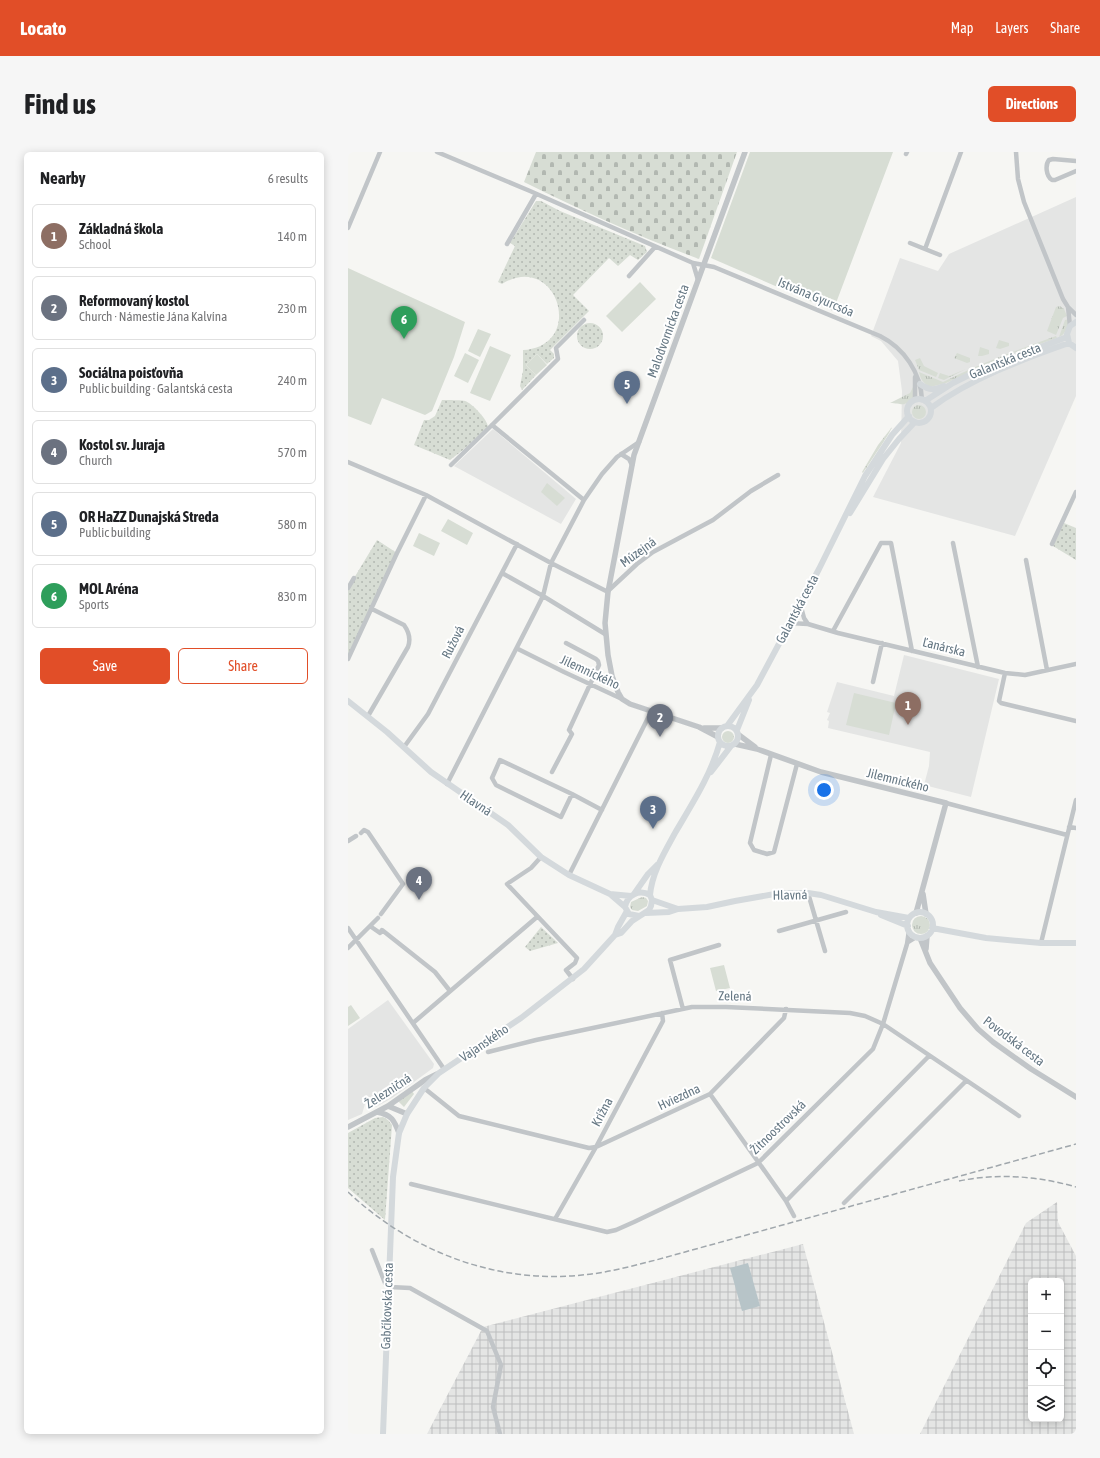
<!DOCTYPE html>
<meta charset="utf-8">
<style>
body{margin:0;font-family:"Asap Condensed",sans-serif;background:#f6f6f6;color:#202124}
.controls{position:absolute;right:12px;bottom:12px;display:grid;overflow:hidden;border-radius:6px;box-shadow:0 2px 10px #0003}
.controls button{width:36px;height:36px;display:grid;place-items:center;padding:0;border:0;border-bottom:1px solid #e0e0e0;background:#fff;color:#202124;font:20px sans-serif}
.you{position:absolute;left:476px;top:638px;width:14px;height:14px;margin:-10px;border:3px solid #fff;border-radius:50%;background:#1a73e8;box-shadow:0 0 0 6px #1a73e833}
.badge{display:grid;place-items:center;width:26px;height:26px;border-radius:50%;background:#e14e28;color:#fff;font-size:13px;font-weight:700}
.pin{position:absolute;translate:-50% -33px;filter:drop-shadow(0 1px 2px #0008)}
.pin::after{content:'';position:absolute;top:21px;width:14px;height:12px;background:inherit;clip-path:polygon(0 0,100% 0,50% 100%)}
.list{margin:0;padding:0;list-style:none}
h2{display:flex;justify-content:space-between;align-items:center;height:52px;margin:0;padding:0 16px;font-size:17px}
h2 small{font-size:13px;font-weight:400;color:#757577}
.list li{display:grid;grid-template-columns:26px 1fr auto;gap:12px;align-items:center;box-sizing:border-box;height:64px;margin:0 8px 8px;padding:0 8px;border:1px solid #e0e0e0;border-radius:6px}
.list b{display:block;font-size:15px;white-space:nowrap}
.list p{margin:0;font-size:13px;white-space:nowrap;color:#757577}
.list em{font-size:13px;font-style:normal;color:#757577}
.actions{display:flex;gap:8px;padding:12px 16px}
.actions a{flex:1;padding:9px 0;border:1px solid #e14e28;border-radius:6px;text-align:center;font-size:14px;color:#e14e28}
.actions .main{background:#e14e28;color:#fff}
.icon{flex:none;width:22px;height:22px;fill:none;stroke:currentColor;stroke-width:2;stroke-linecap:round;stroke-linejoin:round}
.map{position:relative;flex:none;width:728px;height:1282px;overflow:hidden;border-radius:6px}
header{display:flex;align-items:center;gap:24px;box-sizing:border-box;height:56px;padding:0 20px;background:#e14e28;color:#fff}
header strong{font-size:19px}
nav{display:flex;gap:22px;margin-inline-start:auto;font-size:14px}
.intro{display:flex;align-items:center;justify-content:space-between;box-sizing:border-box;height:96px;padding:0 24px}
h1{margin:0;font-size:28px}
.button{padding:10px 18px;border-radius:6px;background:#e14e28;color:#fff;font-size:14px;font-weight:700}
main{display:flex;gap:24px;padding:0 24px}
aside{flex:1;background:#fff;border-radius:6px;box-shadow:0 2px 10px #0003}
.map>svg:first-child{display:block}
.built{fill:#e4e5e4}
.industrial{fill:url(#industrial-grid);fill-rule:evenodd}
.grass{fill:url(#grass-tufts)}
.cemetery{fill:url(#cemetery-stones)}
.park{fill:url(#park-dots)}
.garden{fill:#d7ddd4}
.water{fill:#b7c4c8}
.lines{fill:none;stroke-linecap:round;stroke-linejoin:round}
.minor{stroke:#c1c5c8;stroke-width:4.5}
.tertiary{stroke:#c1c5c8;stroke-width:5.5}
.secondary{stroke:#d4d9dc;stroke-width:6}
.rail{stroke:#a0a7ac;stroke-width:1.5;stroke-dasharray:6 3;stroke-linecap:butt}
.labels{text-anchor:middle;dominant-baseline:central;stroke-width:4;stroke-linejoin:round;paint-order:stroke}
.street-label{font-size:13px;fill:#657783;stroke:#fff}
</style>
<header>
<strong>Locato</strong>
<nav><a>Map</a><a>Layers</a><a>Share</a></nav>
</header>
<div class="intro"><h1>Find us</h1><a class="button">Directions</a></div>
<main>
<aside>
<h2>Nearby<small>6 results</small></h2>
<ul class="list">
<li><span class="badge" style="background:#8d6e63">1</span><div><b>Základná škola</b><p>School</p></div><em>140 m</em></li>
<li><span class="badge" style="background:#6b7280">2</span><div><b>Reformovaný kostol</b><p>Church · Námestie Jána Kalvína</p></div><em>230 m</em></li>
<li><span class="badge" style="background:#5c6f8a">3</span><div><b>Sociálna poisťovňa</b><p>Public building · Galantská cesta</p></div><em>240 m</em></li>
<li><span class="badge" style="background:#6b7280">4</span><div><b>Kostol sv. Juraja</b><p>Church</p></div><em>570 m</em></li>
<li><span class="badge" style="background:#5c6f8a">5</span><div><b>OR HaZZ Dunajská Streda</b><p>Public building</p></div><em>580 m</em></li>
<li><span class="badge" style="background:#2e9e5b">6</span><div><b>MOL Aréna</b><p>Sports</p></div><em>830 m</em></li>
</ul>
<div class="actions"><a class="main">Save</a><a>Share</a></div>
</aside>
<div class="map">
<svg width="728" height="1282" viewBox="0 0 728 1282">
<defs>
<pattern id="industrial-grid" width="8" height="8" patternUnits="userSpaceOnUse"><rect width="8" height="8" fill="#e4e5e4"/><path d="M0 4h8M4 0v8" fill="none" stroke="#bcbebe"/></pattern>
<pattern id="grass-tufts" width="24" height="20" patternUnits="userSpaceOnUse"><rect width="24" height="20" fill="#d7ddd4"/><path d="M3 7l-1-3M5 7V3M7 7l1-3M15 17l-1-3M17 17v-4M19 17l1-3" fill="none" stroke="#b2b8b1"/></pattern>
<pattern id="cemetery-stones" width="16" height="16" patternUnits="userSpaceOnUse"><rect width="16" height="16" fill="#d7ddd4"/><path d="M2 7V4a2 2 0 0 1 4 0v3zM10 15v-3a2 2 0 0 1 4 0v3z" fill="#b2b8b1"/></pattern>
<pattern id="park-dots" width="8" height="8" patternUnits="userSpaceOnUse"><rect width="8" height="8" fill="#d7ddd4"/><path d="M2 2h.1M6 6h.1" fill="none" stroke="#b2b8b1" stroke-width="1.8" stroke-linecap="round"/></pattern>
</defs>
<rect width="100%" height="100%" fill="#f6f6f3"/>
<path class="built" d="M728,45V244L667,384L525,345L553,291L554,239L550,209L533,189L523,184L552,106L590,119L601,102Z
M145,277L228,347L213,372L106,314Z
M556,503L651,527L623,645L576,633L581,614L582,600L480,576L481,569L479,568L482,561L479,560L489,530L546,544Z
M40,848L86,912L85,916L44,946L28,955L25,954L20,950L17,952L14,962L0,968V877Z"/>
<path class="industrial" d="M709,1050L710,1070L728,1104V1282H572L678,1071ZM683,1129H713V1267H683Z
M455,1092L506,1282H79L135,1175Z"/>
<path class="grass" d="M712,154L716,157L719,164L715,166L708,183L699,179L708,155Z
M721,167C720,174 718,182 711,185L717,168Z
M708,184L709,186L657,204L598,231L582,235C575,231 573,228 571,220L595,230C631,212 670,198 708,184Z
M651,188L661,191V194L652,197L648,196Z
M632,195L641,198V202L634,204H630Z
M609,201L622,206V210L619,211L606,206Z
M572,206L576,214L590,221L588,225L571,218L567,208Z
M618,217L596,228L590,226L592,221L601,224Z
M565,235V246C555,256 554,251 542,251L562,241Z
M564 260a7 7 0 1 1 14 0a7 7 0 1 1-14 0Z
M544,275C543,280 520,313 515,321L514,320L530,293Z
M374 585a6 6 0 1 1 12 0a6 6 0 1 1-12 0Z
M294,745L298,746L300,749L299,754L290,759L284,758L282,755L283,750Z
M564 773a9 9 0 1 1 18 0a9 9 0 1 1-18 0Z
M64,939L66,942L56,955L50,949Z"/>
<path class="cemetery" d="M188,0H389L351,107C292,85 232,58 176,30Z"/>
<path class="park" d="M188,49H193L212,59L297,94L299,100L290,108L282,103L270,114L261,106L225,143L241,159L202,198L206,202V206L199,212L189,202L178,213L188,223L174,238L172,234L175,219V198C239,194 209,98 154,132L150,130L167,94L162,91Z
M229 184a13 13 0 1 1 26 0a13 13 0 1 1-26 0Z
M94,248C97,248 115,248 117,249C124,251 140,268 140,275L115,298L102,308L66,293L76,268H81L87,264Z
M716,371L728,376V408L705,394Z
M29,388L49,401L0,507V436Z
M193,775L210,791L182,799L177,795Z
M35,965L40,968L44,973L37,1068L0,1036V981L27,966Z"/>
<path class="garden" d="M402,0H545L485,159L363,106Z
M0,116L117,170L106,205L84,259L77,263L34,246L23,273L0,264Z
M292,130L308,147L274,180L258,164Z
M130,177L143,182L132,205L120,199Z
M142,194L163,203L142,249L122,241Z
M117,201L131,208L120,231L106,224Z
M189,202L199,213L188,223L178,213Z
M199,331L217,346L209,354L193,340Z
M100,367L125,381L119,393L93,379Z
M71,381L92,391L86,404L65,394Z
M506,541L548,551L541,583L498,573Z
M376,813L382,836L368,839L362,816Z
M3,853L12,866L0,874V855Z"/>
<path class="water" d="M400,1111L412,1154L394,1159L382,1116Z"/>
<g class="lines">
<path class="minor" d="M89,0L182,39L345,111L366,115L532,184C556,196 573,221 574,248
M668,0L670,27L676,50L715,147L720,155L728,163
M558,2L559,0
M728,9L705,7L701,8C697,13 698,24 704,28H707L728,19
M0,76L32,0
M562,91L592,103
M159,92L188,42
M577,97L613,0
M345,111L350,128
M281,124L307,95
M720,155L722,174
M567,225V248
M144,273L236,348
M273,302L281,307L284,313
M0,310L78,343L203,411L260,440
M103,313L144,273L210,207L208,196L236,168
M605,391L630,515
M704,392L728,340
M678,408L699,518
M154,421L195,444L257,482
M0,436L6,426
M261,438L289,412L305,400L365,368L403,339L430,323
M452,451L456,466L460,472
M441,471L460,472L490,481L657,521L677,523L728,512
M485,479L533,391H543L564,499
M170,497L216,520L274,547
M0,507L49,401L78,343
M657,521L651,549L653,551L728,569
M525,530L534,491
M20,564L60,495C63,487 61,480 56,473L24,457
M56,595L80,562L169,392
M423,603L402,691L406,698L419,702L426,700L449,612
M204,620L224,582L221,578L251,513L250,509L248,507L218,491
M99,632L189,456L195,444L203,411L236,348L254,322L269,305L291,290
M224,642L213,665L148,633L144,626L152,608L224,642L254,658
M598,651L719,683
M721,675L728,676
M13,681L16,678L20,680L55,732L33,762
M0,689L8,684
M193,705L183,716L159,732L229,806L227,811L218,818L225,827
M221,723L303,560
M460,741L477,799
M22,774L32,781L34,778L87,820L102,839
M0,776L96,917
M431,779L498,760
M560,790L568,785
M693,791L728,648
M0,796L30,766
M335,857L322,808L371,793
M65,871L189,765
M140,900L188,888L344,855H378L502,861L517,864L535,872L671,964
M76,936L111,964L241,996L248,995L362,942L436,866L438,857
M362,942L438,1049L446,1064
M63,1032L259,1080L268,1078L286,1070L410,1011L525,897L535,872L559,792L561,778
M438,1049L581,904
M496,1051L618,929
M207,1067L248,995L315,869L314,861
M24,1098L37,1131L42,1135L62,1136L139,1179L153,1213L145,1255L152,1282"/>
<path class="tertiary" d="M356,576H374
M391,583L407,595
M370,585L351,575L282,552L274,547L270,540L264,524L260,503L257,471L260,440L286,303L397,0
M387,592L409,597L473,620L598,651L568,761
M575,742L578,762
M572,786L582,811L612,856L630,877L645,890L683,917L728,945
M578,797L579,784
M40,954L59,962
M29,960C44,963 46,968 51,981
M0,975L40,954L77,928L89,922"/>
<path class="secondary" d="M728,170L722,174L719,182L721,191L728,196
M572,232C582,239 586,238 596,234
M559 259a12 12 0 1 1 24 0a12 12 0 1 1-24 0Z
M577,249L605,231L627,220L719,185
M583,256C622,227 675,207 721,191
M502,361L535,307L551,287L567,270
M0,549L39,580L83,620L160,673L193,705L221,723L262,742L277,755L281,762L291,764
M370 584a10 10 0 1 1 20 0a10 10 0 1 1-20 0Z
M379,574L409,533L471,417L517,324L544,283L561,264
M389,578L401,548
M363,620L383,594
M262,742L283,744
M286,742L300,722L310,712
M302,743C304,721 316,701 327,681C344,652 363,623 372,590
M277,755C279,743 291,737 302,743L304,748L330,757
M559 773a13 13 0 1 1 26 0a13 13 0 1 1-26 0Z
M298,761L321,760L330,757L359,755L387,749L432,741H460L473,743L528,760L561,766
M533,763L560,774
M584,776L638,786L693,791H728
M267,783L273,781L284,769L301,758L303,754L304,748
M35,1282L45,1025L51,981L59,962L76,936L91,921L173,866L236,817L267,783L270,775L279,759"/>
<path class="rail" d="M611,1029C650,1021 690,1024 728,1035
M0,1040C63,1099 147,1132 234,1123C259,1121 284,1114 308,1108L728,992"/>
</g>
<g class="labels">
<g class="street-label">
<text transform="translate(468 145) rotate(23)">Istvána Gyurcsóa</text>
<text transform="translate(320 179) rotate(-70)">Malodvornícka cesta</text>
<text transform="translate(657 209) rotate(-22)">Galantská cesta</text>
<text transform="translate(290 400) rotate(-36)">Múzejná</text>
<text transform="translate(449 457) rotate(-62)">Galantská cesta</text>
<text transform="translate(105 490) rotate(-63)">Ružová</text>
<text transform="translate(596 495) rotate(14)">Ľanárska</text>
<text transform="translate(242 520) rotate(25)">Jilemnického</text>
<text transform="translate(550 628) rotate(14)">Jilemnického</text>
<text transform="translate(128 651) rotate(34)">Hlavná</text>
<text transform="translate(442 743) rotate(-1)">Hlavná</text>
<text transform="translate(387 844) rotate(1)">Zelená</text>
<text transform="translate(666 889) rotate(37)">Povodská cesta</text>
<text transform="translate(136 891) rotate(-34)">Vajanského</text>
<text transform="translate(40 939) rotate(-33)">Železničná</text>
<text transform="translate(331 945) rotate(-25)">Hviezdna</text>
<text transform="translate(254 960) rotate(-62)">Krížna</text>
<text transform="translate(430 975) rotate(-44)">Žitnoostrovská</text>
<text transform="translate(39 1154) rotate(-88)">Gabčíkovská cesta</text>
</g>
</g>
</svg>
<div class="controls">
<button>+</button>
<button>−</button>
<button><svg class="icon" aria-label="locate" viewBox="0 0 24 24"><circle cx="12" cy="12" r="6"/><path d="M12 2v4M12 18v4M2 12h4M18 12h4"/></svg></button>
<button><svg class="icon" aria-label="layers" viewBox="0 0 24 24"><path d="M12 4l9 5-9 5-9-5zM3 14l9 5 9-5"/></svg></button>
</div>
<div class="you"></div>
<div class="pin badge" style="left:560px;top:573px;background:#8d6e63">1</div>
<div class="pin badge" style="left:312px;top:585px;background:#6b7280">2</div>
<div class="pin badge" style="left:305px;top:677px;background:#5c6f8a">3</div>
<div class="pin badge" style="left:71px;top:748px;background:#6b7280">4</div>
<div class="pin badge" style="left:279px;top:252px;background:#5c6f8a">5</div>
<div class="pin badge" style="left:56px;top:187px;background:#2e9e5b">6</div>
</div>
</main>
